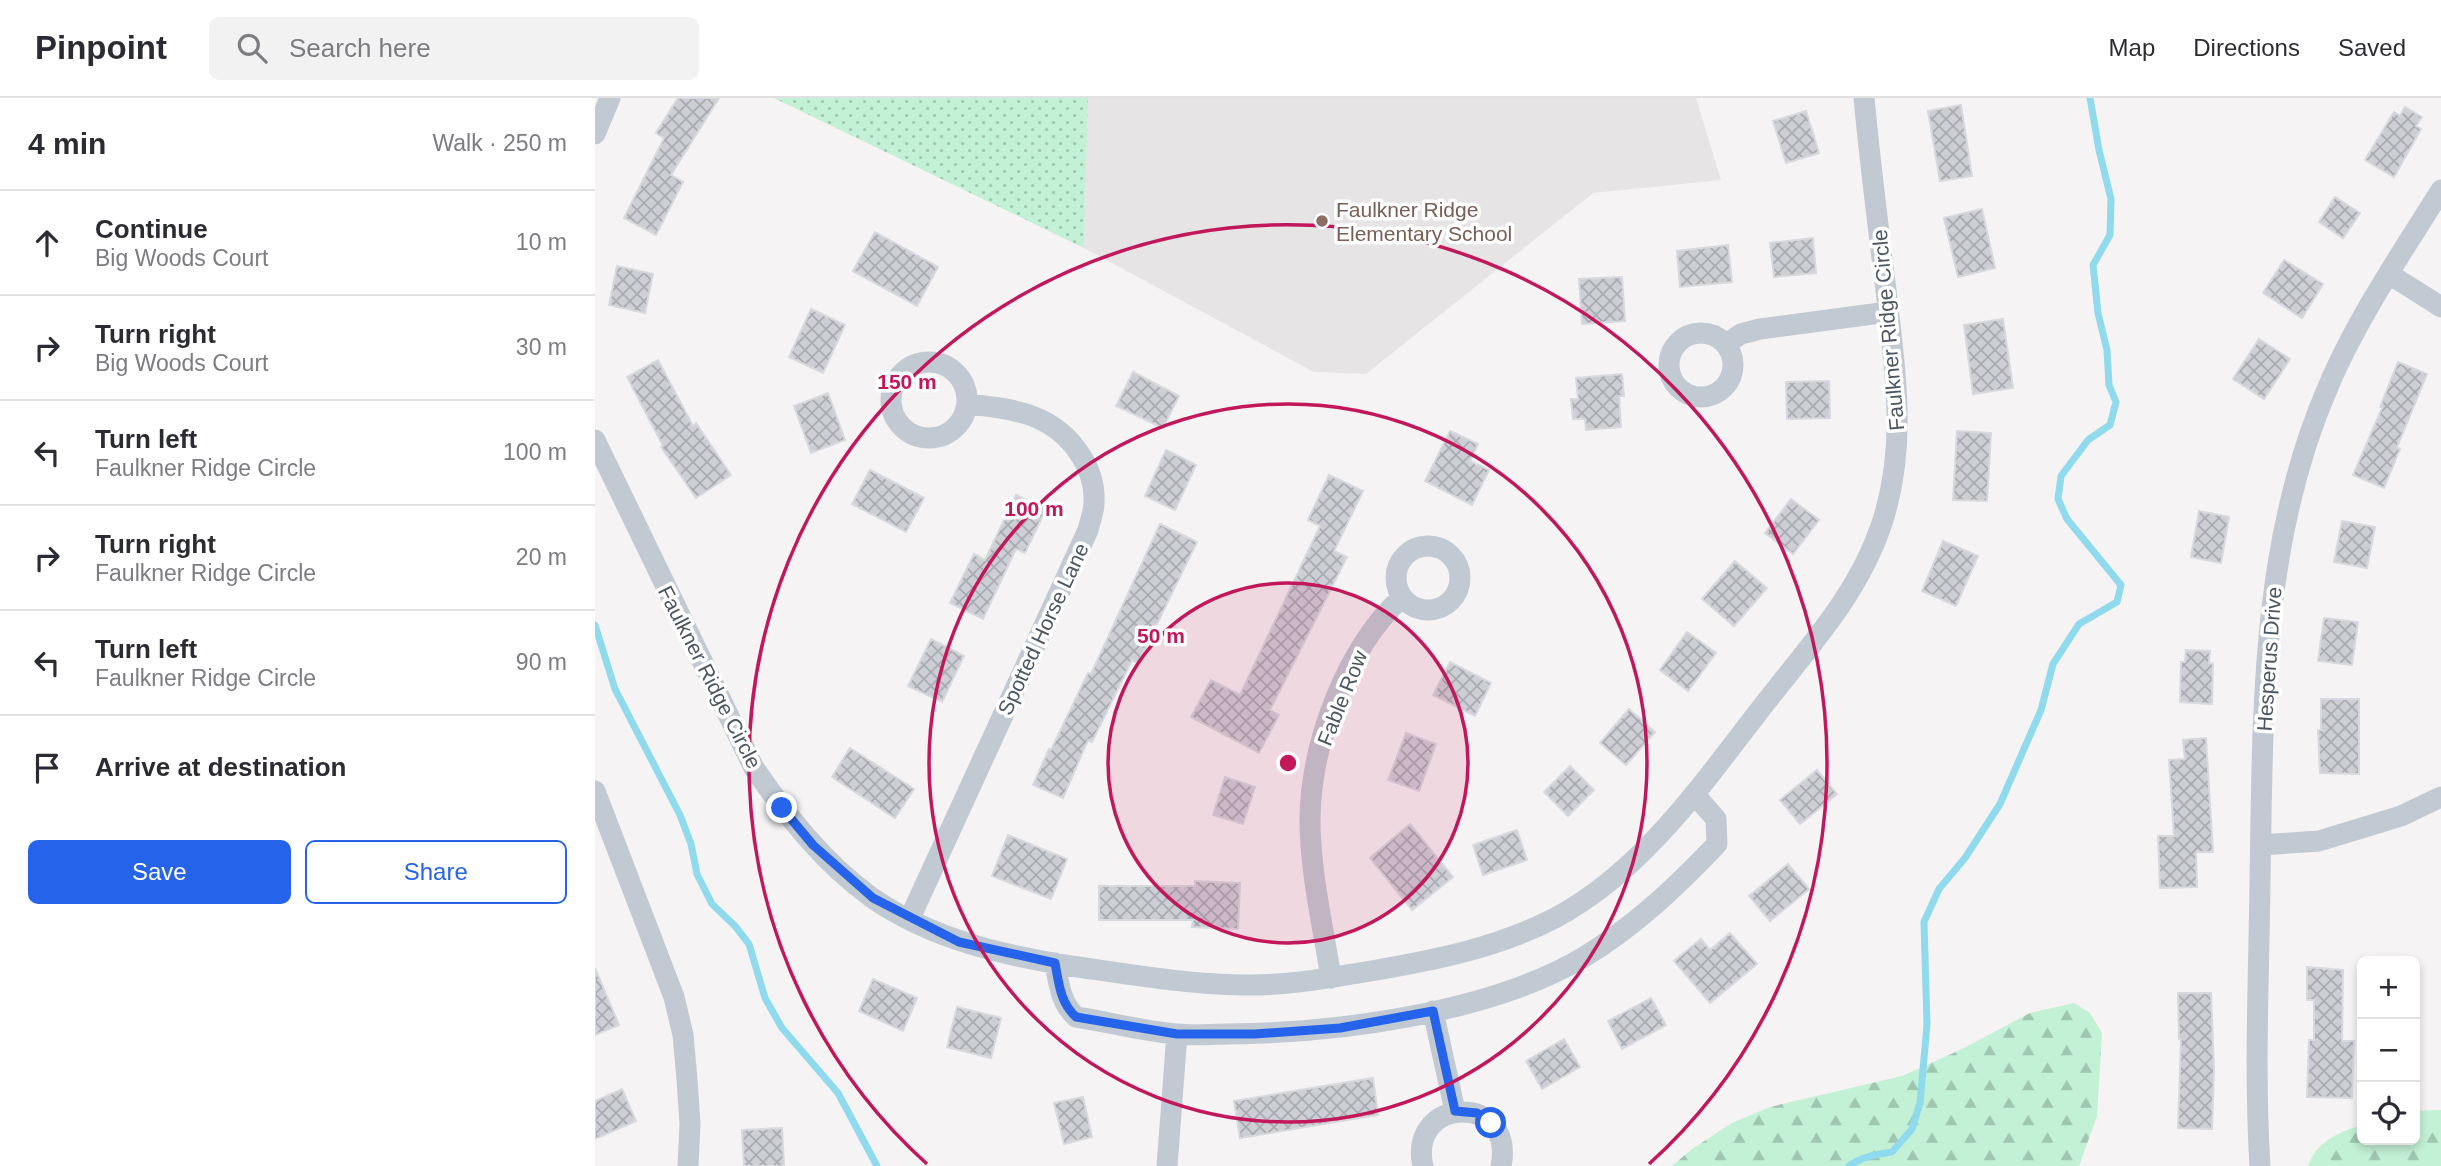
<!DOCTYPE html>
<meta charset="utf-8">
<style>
body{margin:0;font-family:Arial,sans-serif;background:#f2f2f3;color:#2b2b33}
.controls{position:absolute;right:21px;bottom:21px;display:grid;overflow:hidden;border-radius:10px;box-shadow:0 4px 10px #0003}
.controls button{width:63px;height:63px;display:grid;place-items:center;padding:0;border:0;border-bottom:2px solid #e1e1e2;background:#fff;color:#2b2b33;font:35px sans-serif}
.stop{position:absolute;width:21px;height:21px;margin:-16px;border:5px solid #2563eb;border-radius:50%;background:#fff}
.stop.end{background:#2563eb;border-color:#fff;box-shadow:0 2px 7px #0008}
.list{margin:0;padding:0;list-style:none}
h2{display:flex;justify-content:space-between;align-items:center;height:91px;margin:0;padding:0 28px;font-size:30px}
h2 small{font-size:23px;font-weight:400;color:#7c7c81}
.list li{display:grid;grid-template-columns:46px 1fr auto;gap:21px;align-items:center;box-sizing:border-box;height:105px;padding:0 28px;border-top:2px solid #e1e1e2}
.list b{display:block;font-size:26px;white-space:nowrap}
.list p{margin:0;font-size:23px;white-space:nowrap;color:#7c7c81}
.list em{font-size:23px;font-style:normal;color:#7c7c81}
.actions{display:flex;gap:14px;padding:21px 28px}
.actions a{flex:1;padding:16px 0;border:2px solid #2563eb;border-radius:10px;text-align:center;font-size:24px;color:#2563eb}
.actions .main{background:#2563eb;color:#fff}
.icon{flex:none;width:38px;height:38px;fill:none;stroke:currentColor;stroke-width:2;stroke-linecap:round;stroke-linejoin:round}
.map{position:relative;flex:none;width:1846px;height:1068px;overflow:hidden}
header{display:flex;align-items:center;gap:42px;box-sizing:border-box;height:98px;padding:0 35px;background:#fff;border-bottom:2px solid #e1e1e2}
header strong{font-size:33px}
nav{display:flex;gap:38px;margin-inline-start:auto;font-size:24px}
.search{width:490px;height:63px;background:#f2f2f3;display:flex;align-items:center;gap:18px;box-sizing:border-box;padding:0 24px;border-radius:10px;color:#7c7c81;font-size:26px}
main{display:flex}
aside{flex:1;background:#fff}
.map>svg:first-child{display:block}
.education{fill:#e6e4e5}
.forest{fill:url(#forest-firs)}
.park{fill:url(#park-dots)}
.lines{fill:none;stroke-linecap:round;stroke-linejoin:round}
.stream{stroke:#90daee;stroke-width:7}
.building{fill:url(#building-cross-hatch);stroke:#d7d9de;stroke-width:2}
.street{stroke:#c1cad2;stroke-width:21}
.route{stroke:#2563eb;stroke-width:9}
.ring{fill:none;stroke:#c2185b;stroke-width:3.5}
.education-dot{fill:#8d6e63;stroke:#fff;stroke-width:2.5}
.labels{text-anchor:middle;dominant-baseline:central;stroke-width:7;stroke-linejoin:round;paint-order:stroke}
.education-label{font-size:21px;fill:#785e54;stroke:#fff;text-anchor:start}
.street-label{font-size:21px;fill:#4a5661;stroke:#fff}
.centre{fill:#c2185b;stroke:#fff;stroke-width:3.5}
.ring-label{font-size:21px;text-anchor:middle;font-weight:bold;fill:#c2185b;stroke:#fff;stroke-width:7;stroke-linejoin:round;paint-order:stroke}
</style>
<header>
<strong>Pinpoint</strong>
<div class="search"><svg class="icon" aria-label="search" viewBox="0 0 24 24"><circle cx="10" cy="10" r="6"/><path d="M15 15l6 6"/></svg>Search here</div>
<nav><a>Map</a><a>Directions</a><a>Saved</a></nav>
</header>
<main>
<aside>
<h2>4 min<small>Walk · 250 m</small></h2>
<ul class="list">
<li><svg class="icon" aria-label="ahead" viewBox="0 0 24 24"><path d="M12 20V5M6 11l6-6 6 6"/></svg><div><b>Continue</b><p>Big Woods Court</p></div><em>10 m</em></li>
<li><svg class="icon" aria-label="right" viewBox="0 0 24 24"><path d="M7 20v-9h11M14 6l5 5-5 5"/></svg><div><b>Turn right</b><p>Big Woods Court</p></div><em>30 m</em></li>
<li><svg class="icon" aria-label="left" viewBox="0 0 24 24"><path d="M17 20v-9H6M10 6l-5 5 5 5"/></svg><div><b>Turn left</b><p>Faulkner Ridge Circle</p></div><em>100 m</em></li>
<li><svg class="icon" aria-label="right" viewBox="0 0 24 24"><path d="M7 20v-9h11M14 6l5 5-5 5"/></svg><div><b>Turn right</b><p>Faulkner Ridge Circle</p></div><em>20 m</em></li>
<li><svg class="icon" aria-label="left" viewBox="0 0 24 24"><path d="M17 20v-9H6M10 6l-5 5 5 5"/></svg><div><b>Turn left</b><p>Faulkner Ridge Circle</p></div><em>90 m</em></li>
<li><svg class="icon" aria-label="arrive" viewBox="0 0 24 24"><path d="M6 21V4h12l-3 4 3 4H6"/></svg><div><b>Arrive at destination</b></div></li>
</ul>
<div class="actions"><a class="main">Save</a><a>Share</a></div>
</aside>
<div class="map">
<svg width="1846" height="1068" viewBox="0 0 1846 1068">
<defs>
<pattern id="forest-firs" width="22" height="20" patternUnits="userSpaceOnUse" patternTransform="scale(1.75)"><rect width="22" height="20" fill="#c3f1d5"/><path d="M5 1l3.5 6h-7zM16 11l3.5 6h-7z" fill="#a0c6b0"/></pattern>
<pattern id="park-dots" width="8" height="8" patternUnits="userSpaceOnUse" patternTransform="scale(1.75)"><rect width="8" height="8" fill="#c3f1d5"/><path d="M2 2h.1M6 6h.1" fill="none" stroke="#a0c6b0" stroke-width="1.8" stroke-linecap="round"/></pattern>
<pattern id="building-cross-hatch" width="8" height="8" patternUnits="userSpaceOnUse" patternTransform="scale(1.75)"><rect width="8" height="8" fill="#cdcfd5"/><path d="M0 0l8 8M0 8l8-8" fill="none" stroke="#a8abb0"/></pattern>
</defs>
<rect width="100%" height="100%" fill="#f5f3f3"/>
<path class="education" d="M493,0H1101L1126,82L998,95L771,276L719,274L489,150Z"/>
<path class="forest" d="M1479,905L1495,915L1507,935L1502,1018L1484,1068H1077L1097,1051L1137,1025L1175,1009L1307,978L1365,952L1435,915Z
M1846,1012V1068H1713C1722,1043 1744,1034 1767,1027V1042H1820V1013Z"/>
<path class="park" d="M179,0H493L489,150Z"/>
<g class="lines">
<path class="stream" d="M0,527L20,591L85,717L96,746L102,776L117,806L140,828L154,846L170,900L187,930L243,995L282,1068
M1254,1068C1265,1059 1282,1056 1297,1054L1317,1031L1325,1005L1332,927L1329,824L1344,791L1370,760L1405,706L1446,612L1458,566L1484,526L1522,504L1526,487L1472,421L1463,401L1466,378L1493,342L1515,327L1521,304L1514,287L1512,252L1503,215L1498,167L1515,137L1516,101L1504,52L1495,0"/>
</g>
<path class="building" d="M83,0H124L76,77L88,84L61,137L29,120L69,40L61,35Z
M1366,7L1377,78L1345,83L1333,13Z
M1810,9L1827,19L1821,28L1826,31L1799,79L1770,62L1799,14L1805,18Z
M1211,13L1224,55L1191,65L1178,23Z
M1740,99L1765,115L1748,140L1724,124Z
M1387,111L1400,170L1363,179L1349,120Z
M280,134L343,169L322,208L258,173Z
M1218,140L1221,175L1179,179L1175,145Z
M1133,147L1137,184L1085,189L1082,153Z
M1689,162L1728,186L1707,220L1668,195Z
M22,168L58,176L50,215L14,207Z
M1027,179L1030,223L987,226L984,181Z
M216,211L250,227L228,275L194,259Z
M1408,221L1418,290L1378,296L1369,227Z
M1664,241L1695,261L1669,301L1638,281Z
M63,262L98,328L101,325L136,377L101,400L66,349L68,348L32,279Z
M1803,264L1832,276L1802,349L1805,351L1789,390L1758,377L1787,310L1785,309Z
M538,274L584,298L568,330L521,308Z
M1027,276L1029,298H1024L1026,329L991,332L990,321H978L976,301H983L981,280Z
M1234,283L1235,320L1192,321L1191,284Z
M233,295L250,342L216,355L199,308Z
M855,333L883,346L875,363L894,372L877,407L830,383Z
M1362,333L1396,335L1392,403L1358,402Z
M571,352L601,367L580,412L550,398Z
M275,372L329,400L311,434L257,406Z
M734,377L768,393L739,453L752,459L675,612L684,617L664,655L596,619L616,582L645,597L725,428L713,422Z
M421,397L451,411L430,455L421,451L388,521L355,505L379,456L390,462Z
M1196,401L1224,422L1198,456L1170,435Z
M1604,413L1634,419L1626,465L1596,459Z
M1747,423L1780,429L1772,470L1739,464Z
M565,426L602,444L543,565L537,562L497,644L493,642L468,700L438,687L454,651L456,652L493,575L496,576Z
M1348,443L1383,458L1361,508L1327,493Z
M1140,463L1172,490L1139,528L1107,501Z
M1729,520L1763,524L1757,567L1723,563Z
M1092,534L1121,555L1093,593L1065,572Z
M336,541L369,558L347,604L313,588Z
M1591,552L1615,553L1614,565L1618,566L1617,606L1585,604L1586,564H1590Z
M855,564L896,585L880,618L838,597Z
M1726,601H1764V676L1725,675L1723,632H1726Z
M1034,611L1060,634L1031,667L1005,645Z
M811,635L841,646L824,693L793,682Z
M1611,640L1618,754H1601L1602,789L1565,790L1563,738H1579L1574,662L1590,661L1588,642Z
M255,650L319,691L300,720L237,679Z
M975,668L999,692L973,718L949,694Z
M1222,672L1242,696L1205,726L1185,702Z
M630,679L660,689L648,726L618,717Z
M815,726L858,779L817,812L775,760Z
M922,732L932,762L888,777L878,747Z
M413,737L472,761L456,801L397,778Z
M1193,766L1214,791L1175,823L1154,798Z
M600,783L645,785L643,831L597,829L598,822H504V788H600Z
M1135,835L1162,866L1115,905L1079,863L1106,841L1115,852Z
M1712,869L1748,872L1747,943H1759L1757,1000L1712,999L1714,942H1719V902H1712Z
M0,870L24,927L0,937Z
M278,881L322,900L308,933L264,913Z
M1583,895H1616L1619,972L1617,1031L1583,1030L1586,941H1584Z
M1056,900L1071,927L1027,951L1013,923Z
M362,909L406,920L396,960L352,949Z
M969,941L985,969L947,991L931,963Z
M778,980L783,1017L645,1040L639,1003Z
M27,991L41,1023L0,1041V1003Z
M488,999L497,1039L469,1046L459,1005Z
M187,1030L189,1068H149L147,1032Z"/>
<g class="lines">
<path class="street" d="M0,36L15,0
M1794,176L1846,209
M1074 267a32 32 0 1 1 64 0a32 32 0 1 1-64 0Z
M1131,246L1146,236L1165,231L1293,214
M296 302a38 38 0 1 1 76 0a38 38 0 1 1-76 0Z
M0,342L159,670C192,718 228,764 276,799C337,842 411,858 483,869C538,877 592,886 648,887C690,888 734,880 776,873C840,862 902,850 960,820C1050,772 1110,682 1171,604C1214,549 1263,496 1286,428C1313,349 1300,273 1291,192C1283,128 1275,64 1269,0
M801 480a32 32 0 1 1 64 0a32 32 0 1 1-64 0Z
M0,693L79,899L88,937L92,981L95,1026L93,1068
M1666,747L1724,743L1806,718L1846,699
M315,820L493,432C495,423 499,414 499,405C500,388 495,372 486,358C460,316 418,310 372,306
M460,865C464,886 465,904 481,919C514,924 548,933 581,936C598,938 616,936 634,936C742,935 895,915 989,859C1040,828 1081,789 1122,746L1121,721L1099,696
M736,880C728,828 715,774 715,721C716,645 751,551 807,499
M838,913L860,1013
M572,1068L582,936
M828,1068C812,998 921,994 906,1068
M1665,1068C1659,973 1664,878 1665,783C1668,616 1665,445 1733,289C1761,222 1808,153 1846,92"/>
</g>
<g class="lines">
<path class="route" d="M187,710L218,747L278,800L364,844L460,865C464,886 465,904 481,919L582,936H660L745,930L838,913L860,1013L882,1015L896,1025"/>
</g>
<circle cx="693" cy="665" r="180" fill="#c2185b" fill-opacity=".12"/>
<g class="ring">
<circle cx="693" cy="665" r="180"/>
<circle cx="693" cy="665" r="359"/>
<path d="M332 1066A539 539 0 1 1 1054 1066"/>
</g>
<circle class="education-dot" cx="727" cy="123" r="7"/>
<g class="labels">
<g class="education-label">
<text x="741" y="111">Faulkner Ridge<tspan x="741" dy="24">Elementary School</tspan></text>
</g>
<g class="street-label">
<text transform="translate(1293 232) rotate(-95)">Faulkner Ridge Circle</text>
<text transform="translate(448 531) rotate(-65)">Spotted Horse Lane</text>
<text transform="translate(1674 561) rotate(-86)">Hesperus Drive</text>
<text transform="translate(115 579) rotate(63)">Faulkner Ridge Circle</text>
<text transform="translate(747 600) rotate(-68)">Fable Row</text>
</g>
</g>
<circle cx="693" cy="665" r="10" class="centre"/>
<g class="ring-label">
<text x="312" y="291">150 m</text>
<text x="439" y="418">100 m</text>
<text x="566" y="545">50 m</text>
</g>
</svg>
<div class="controls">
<button>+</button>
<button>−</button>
<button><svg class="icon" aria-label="locate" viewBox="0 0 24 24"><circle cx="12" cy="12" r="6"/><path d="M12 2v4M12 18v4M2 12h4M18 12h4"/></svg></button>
</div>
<div class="stop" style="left:896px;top:1025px"></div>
<div class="stop end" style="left:187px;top:710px"></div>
</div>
</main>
